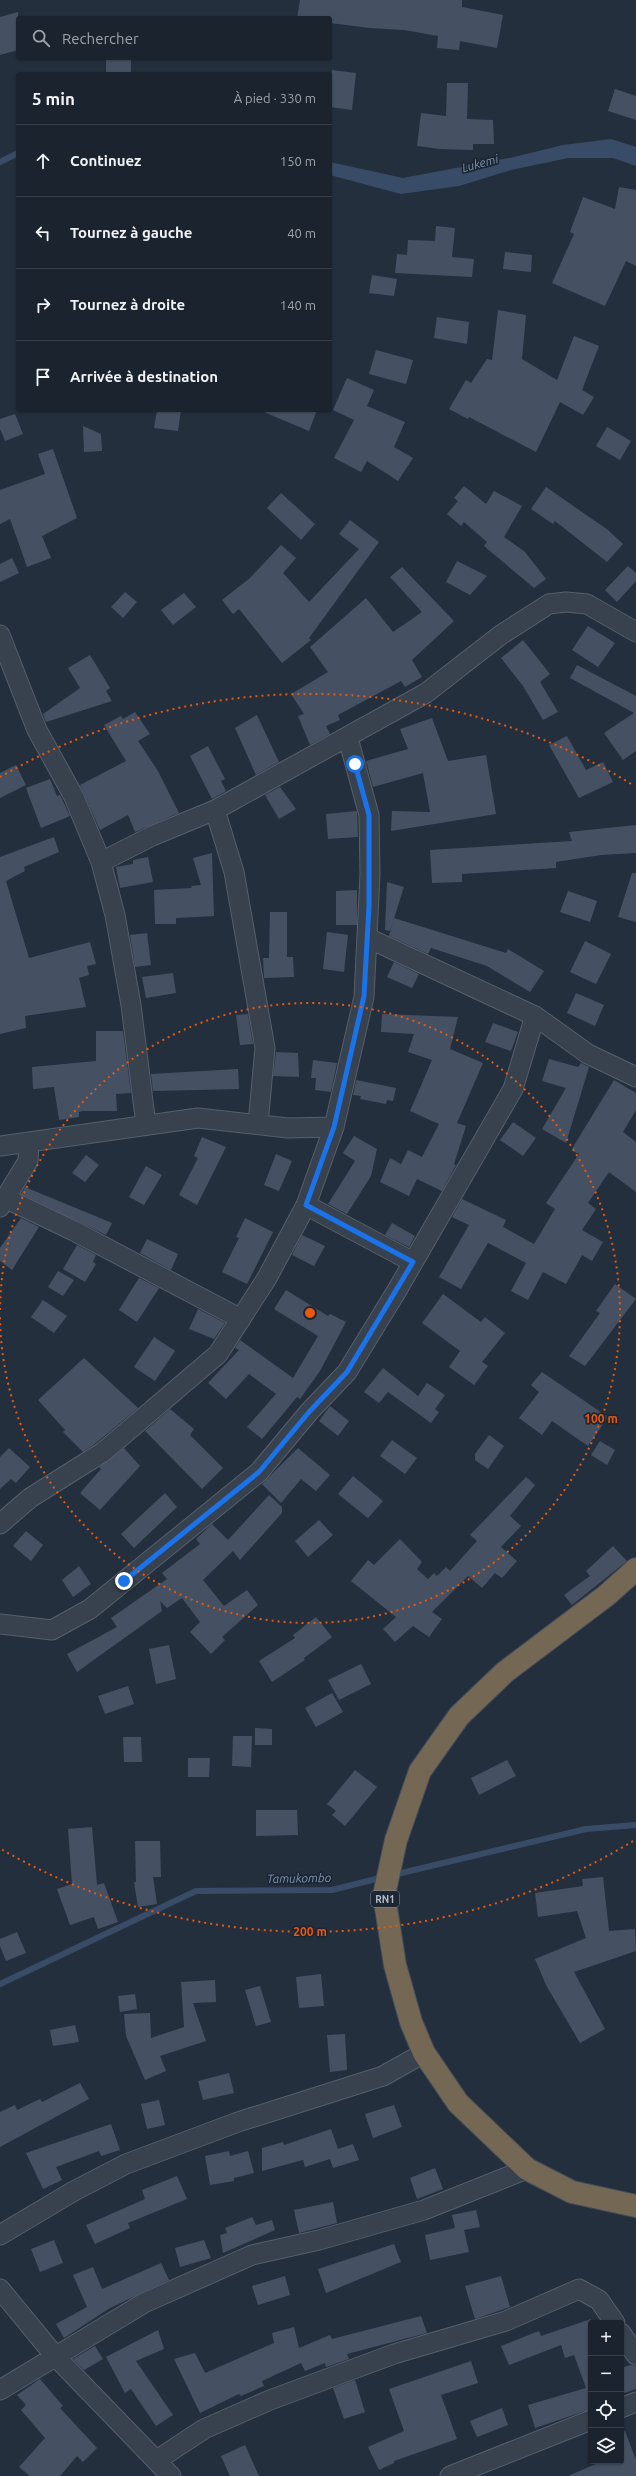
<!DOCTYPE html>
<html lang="fr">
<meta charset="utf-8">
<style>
body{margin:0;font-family:Ubuntu,sans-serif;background:#282f3a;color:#f1f3f6}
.controls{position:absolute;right:12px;bottom:12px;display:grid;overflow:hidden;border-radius:4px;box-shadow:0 1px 3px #0004}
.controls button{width:36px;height:36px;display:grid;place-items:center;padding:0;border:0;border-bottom:1px solid #39404a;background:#1b232e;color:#f1f3f6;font:20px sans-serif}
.stop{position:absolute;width:12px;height:12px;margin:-9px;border:3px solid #1a73e8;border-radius:50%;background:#fff}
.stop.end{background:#1a73e8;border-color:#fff;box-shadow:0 1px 4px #0008}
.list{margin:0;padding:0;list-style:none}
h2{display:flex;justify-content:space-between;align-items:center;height:52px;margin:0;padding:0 16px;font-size:17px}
h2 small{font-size:13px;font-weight:400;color:#a0a4aa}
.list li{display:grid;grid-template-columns:26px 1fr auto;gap:12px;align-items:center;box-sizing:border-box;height:72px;padding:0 16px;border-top:1px solid #39404a}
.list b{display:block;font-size:15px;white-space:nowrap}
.list em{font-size:13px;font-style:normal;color:#a0a4aa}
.icon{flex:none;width:22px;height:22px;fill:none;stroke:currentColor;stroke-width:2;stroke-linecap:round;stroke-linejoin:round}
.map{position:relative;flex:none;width:636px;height:2476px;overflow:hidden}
.search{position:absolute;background:#1b232e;box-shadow:0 1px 3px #0004;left:16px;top:16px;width:316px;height:44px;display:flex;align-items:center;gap:10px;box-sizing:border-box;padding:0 14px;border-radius:4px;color:#a0a4aa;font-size:15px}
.panel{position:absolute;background:#1b232e;box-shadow:0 1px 3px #0004;left:16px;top:72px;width:316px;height:340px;border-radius:4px}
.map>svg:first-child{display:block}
.water{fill:#394c67}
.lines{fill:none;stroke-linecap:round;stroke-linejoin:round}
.stream{stroke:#394c67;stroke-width:6}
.building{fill:#455162}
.street-casing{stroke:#565f6c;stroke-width:21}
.highway-casing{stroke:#434c59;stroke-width:24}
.street{stroke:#38414e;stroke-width:19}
.highway{stroke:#746855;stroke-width:22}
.route{stroke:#1a73e8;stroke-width:5}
.ring{fill:none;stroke:#e8590c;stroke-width:2;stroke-dasharray:2 4}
.labels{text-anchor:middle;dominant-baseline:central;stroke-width:3.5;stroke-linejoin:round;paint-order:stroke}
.shield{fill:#1d2633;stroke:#878f9c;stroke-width:1}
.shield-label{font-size:10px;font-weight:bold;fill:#b4bcc9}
.water-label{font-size:12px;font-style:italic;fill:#7c92b1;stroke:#1d2633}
.centre{fill:#e8590c;stroke:#1d2633;stroke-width:2}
.ring-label{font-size:12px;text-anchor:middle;font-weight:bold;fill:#e8590c;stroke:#1d2633;stroke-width:3.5;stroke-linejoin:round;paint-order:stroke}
</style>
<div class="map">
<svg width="636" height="2476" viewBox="0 0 636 2476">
<rect width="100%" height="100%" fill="#242f3e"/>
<path class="water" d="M611,139L636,147V166L613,158H568L511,170L459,186L401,194L330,175V162L403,178L514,157L563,145Z"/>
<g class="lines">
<path class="stream" d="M0,162L18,153
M393,1875L586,1829L636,1825
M0,1984L196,1891L332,1890L384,1877"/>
</g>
<path class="building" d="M300,0H462V7L503,15L497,48L460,41L459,50L437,48L438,36L404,30L370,28L330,23V18H297Z
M18,12V50L0,55V17Z
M106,58H131V74H106Z
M332,70L356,73L352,110L330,107Z
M447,83H468L467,119L493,120L494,144H473V150L440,149L417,146L421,113L446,116Z
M615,89L636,96V120L608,111Z
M619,187L636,190V266L626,261L605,306L552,283L574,234L570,232L583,197L615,209Z
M436,226L455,228L452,257L474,259L472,277L395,273L397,254L407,255L408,240L435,241Z
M505,252L532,255L531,272L503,269Z
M372,275L397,279L394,296L369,293Z
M498,310L526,315L522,359L557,380L574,336L599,346L582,390L594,397L583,415L560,402L536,452L469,417L468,419L449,409L466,380L471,383L487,359L492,360Z
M437,317L469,322L467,344L434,338Z
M376,350L413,360L406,384L369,374Z
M347,378L374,390L367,406L405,422L394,447L413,458L398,481L367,461L361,472L334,458L354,420L333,410Z
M157,410H181L178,431L154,428Z
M259,410H317L309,431Z
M15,414L23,434L5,441L0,429V419Z
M83,426L101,434L102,451L84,452Z
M607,427L631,441L620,460L596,446Z
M53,449L77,518L42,536L51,558L27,567L10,519L0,524V490L45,474L38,454Z
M464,486L486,504L494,491L522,506L504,537L525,552L546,579L534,588L484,546L487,542L464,522L461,526L447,514L458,501L454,498Z
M546,487L608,530L623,544L607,562L555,521L553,524L531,509Z
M281,493L315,524L301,540L267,508Z
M350,520L379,542L309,638L311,640L282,663L239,609L233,614L222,600L250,578L281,545L296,558L283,573L309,602L359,549L339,534Z
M12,558L19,573L0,582V564Z
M457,561L487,576L470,595L446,582Z
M628,566L636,573V581L617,602L605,590Z
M402,567L454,621L412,660L422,677L405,687L401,681L338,715L340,720L326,726L330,734L310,745L298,716L304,714L291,694L328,672L310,647L366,598L393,632L422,612L390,577Z
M125,592L137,602L123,618L111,607Z
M184,593L196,607L173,625L161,610Z
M588,626L615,643L598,667L572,650Z
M523,640L550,674L540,682L558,712L543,720L523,686L501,658Z
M90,655L110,688L106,691L112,701L46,722L43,714L80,688L68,668Z
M577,665L636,696V751L623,760L604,733L634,713L570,678Z
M135,712L150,734L138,741L158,771L179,813L135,832L128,815L100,830L80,785L126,761L104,725L121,716L123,719Z
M257,715L279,762L256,775L235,728Z
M432,718L448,761L486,755L496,814L391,831L392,811L430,812L423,773L373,787L366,761L408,749L400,729Z
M567,736L586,770L603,762L613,782L579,798L549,745Z
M208,746L225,779L221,781L226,791L212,799L190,756Z
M16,765L26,785L0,798V773Z
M50,779L57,796L60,795L70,816L41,828L26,788Z
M280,787L296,809L279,819L265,795Z
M357,811L358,837L328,839L326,814Z
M636,825V853L601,855L556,862V868L462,874V882L432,883L430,850L572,841L569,832Z
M54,837L59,852L24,867L25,871L6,881L29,958L90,942L96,964L87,966L89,975L79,978L86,1007L25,1016L26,1028L0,1034V857Z
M212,853L214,916L176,918V924H155L154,890L192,888L191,886L201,885L193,858Z
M148,857L153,882L120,888L116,867L133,864V860Z
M632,873H636V922L618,917Z
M387,882L404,887L390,931L385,930Z
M357,890V925H336V891Z
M568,891L597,901L590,922L560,912Z
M270,912H287V957H293L294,977L264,978L263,958H269Z
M394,918L506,953L508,949L544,971L530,992L487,966L431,948L428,954L389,936Z
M327,932L348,935L344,972L323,969Z
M147,933L151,965L135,967L130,935Z
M585,941L611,954L596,984L570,972Z
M394,962L419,974L412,988L387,977Z
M173,973L176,993L146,998L142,977Z
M576,993L604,1005L595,1026L567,1013Z
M248,1014L253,1044L240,1045L236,1015Z
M382,1014L458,1017L450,1049L483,1063L457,1123L466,1126L454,1164L456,1165L442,1191L417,1179L409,1196L380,1182L390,1158L401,1164L408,1150L422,1157L439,1124L410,1111L432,1060L408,1052L414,1034L381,1032Z
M493,1023L518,1032L511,1051L485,1042Z
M96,1031H123L131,1093L116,1094L117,1111H82L79,1112V1117L59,1120L54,1087L33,1089L32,1067L96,1061Z
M276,1052L298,1053L299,1077L273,1076Z
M549,1059L578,1067L581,1063L589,1067L566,1143L542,1129L566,1088L542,1081Z
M313,1060L337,1063L331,1092L315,1090L316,1078H311Z
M238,1069L239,1089L153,1091L151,1074Z
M356,1080L396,1088L393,1101L387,1100L386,1104L360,1099L361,1096L353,1095Z
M614,1080L636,1093V1110L623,1132L636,1142V1192L609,1172L588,1203L596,1209L582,1230L603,1242L592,1261L582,1255L566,1284L543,1272L528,1300L511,1291L526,1263L488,1243L461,1289L439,1277L469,1225L452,1217L462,1199L506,1220L503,1227L534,1244L555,1209L546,1203L579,1154L572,1151L573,1147Z
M513,1122L536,1138L523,1156L500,1140Z
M354,1136L377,1149L371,1176L347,1214L328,1204L355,1161L343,1153Z
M202,1137L226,1147L197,1205L179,1195L198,1158L194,1156Z
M276,1154L292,1161L279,1191L264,1185Z
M86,1155L99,1165L85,1182L72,1173Z
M146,1166L162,1175L144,1205L129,1197Z
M25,1187L112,1223L106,1235L21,1194Z
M21,1218L39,1227L12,1270L0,1261V1248Z
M245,1218L273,1232L247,1284L222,1272L239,1238L236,1237Z
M392,1223L415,1236L409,1247L385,1235Z
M302,1235L325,1246L314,1266L292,1255Z
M147,1239L178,1254L171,1270L140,1253Z
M77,1245L96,1255L93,1262L96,1264L85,1282L63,1269Z
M58,1271L74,1280L63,1296L48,1287Z
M139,1278L159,1288L137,1322L119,1310Z
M615,1284L636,1299L585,1366L569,1356L600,1313L596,1311Z
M286,1290L328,1316L330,1314L346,1322L320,1371L300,1399L297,1397L262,1439L247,1427L276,1394L249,1374L226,1399L208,1383L239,1350L235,1348L240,1340L293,1378L318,1336L274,1309Z
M443,1294L481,1322L485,1317L505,1333L482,1362L488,1366L474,1385L449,1367L460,1351L422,1323Z
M43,1300L67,1316L54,1333L31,1317Z
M198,1309L225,1323L214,1339L189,1329Z
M154,1337L175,1351L155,1381L134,1367Z
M84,1358L138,1408L96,1443L83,1452L63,1432L65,1430L38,1400Z
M383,1368L418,1396L427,1383L445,1395L435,1409L439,1412L431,1423L388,1392L379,1403L364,1392Z
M542,1372L608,1417L588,1446L552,1421L542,1435L519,1418L539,1392L531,1385Z
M330,1406L349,1421L338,1436L319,1421Z
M170,1409L194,1429L190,1435L223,1468L202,1489L145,1431Z
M489,1435L504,1446L488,1469L475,1460V1454Z
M392,1440L417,1458L405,1474L380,1456Z
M600,1441L615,1450L607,1465L591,1455Z
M9,1448L30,1467L16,1483L11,1479L0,1489V1457Z
M124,1448L140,1466L100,1510L80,1493L101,1469L99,1467Z
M298,1448L330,1475L316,1491L301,1479L281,1503L262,1484Z
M353,1476L383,1501L368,1518L338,1494Z
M526,1477L535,1485L510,1516L521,1526L501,1547L517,1561L502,1578L495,1573L482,1588L468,1576L432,1612L442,1619L429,1637L413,1626L395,1642L383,1629L396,1617L351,1581L368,1560L374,1565L400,1539L422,1562L417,1569L428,1579L434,1573L437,1576L446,1567L450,1571L477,1541L470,1535Z
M165,1493L177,1507L134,1548L121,1534Z
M269,1495L282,1507V1513L240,1560L233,1551L203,1580L224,1606L247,1590L258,1605L222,1637L225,1640L211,1654L190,1632L200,1622L182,1598L167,1608L160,1601L162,1611L77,1672L67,1654L117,1627L111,1618L167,1579L162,1573L200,1544L196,1539L212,1524L228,1540Z
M319,1520L333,1535L308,1557L295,1541Z
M26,1531L43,1545L31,1561L13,1546Z
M613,1546L627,1561L572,1605L564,1595L590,1576L586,1571Z
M79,1566L91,1584L73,1597L62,1580Z
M316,1617L332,1637L304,1658L305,1660L272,1682L259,1661L295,1638L293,1635Z
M169,1645L176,1679L156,1684L149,1649Z
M361,1664L371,1684L339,1700L328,1680Z
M128,1686L134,1704L105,1714L98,1696Z
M332,1693L343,1712L316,1727L305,1708Z
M255,1728L272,1729V1745H255Z
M233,1736H252L251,1767L232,1766Z
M123,1737H141L142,1762H124Z
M188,1758H210L209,1777H188Z
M507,1760L516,1776L479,1795L471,1778Z
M355,1770L377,1787L345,1826L332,1815L336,1811L327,1804Z
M256,1810H297L298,1835L256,1836Z
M92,1827L97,1885L104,1883L118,1922L98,1929L94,1917L70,1925L57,1889L72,1884L68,1829Z
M135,1841H160L161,1877H153L157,1904L138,1907L134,1882H136Z
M603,1877L609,1931L635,1929L636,1951L574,1972L605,2029L580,2043L546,1985L535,1959L586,1938L577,1911L538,1917L535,1893L583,1886L582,1879Z
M17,1932L26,1953L6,1961L0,1946V1939Z
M321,1974L324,2006L299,2008L296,1977Z
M215,1980L216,2002L193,2003L206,2041L160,2056L166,2071L145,2080L126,2036L124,2014L150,2013L151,2038L184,2027L181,1982Z
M260,1986L271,2022L256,2026L245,1990Z
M135,1994L137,2009L120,2012L118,1996Z
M75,2025L79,2042L53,2046L50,2030Z
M345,2034L347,2070L330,2072L327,2035Z
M229,2073L234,2093L203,2100L198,2081Z
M80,2083L89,2099L0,2147V2112L15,2105L17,2110L40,2099L42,2102Z
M159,2100L165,2125L147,2129L141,2104Z
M394,2105L402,2127L373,2138L365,2114Z
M111,2124L120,2150L101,2156L99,2151L56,2167L62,2180L43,2189L26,2153Z
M331,2129L338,2149L353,2144L359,2160L333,2168L330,2159L305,2167L303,2160L262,2171V2148L283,2142L284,2145Z
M229,2151L230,2156L248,2151L254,2173L234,2178V2181L210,2185L205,2156Z
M435,2168L443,2189L417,2199L410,2178Z
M177,2176L187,2199L128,2223L130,2228L95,2244L86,2225L145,2199L142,2190Z
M333,2202L337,2223L299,2233L294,2210Z
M476,2210L480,2227L464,2230L469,2252L430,2260L425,2235L455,2228L452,2215Z
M252,2217L256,2225L272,2220L275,2230L223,2253L220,2235L227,2233L225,2228Z
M54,2240L63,2263L40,2272L31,2249Z
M204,2240L211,2258L180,2267L175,2248Z
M394,2244L401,2262L326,2293L318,2269Z
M161,2263L169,2280L110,2308L64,2338L56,2324L87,2307L73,2275L93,2267L102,2289Z
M285,2276L290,2295L258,2305L252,2286Z
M501,2276L510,2307L475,2319L465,2286Z
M421,2316L427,2333L347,2354L349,2359L326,2367L325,2363L305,2371L301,2363L262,2381L264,2386L241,2396L239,2394L200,2413L174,2359L195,2353L205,2373L274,2343L272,2333L294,2327L299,2348L330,2335L332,2339Z
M591,2319V2409L535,2428L528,2405L586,2388L574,2355L565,2358L561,2345L509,2365L501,2346L539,2331L541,2336Z
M158,2330L164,2349L136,2361L173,2415L156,2426L131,2389L125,2393L106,2357Z
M95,2346L103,2359L84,2370L73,2359Z
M471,2361L478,2383L441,2395L457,2439L394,2461V2463L379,2470L368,2447L404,2431L389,2389Z
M631,2365L636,2366V2389L621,2394V2368Z
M40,2379L63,2406L60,2408L97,2448L83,2462L77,2456L60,2476H30L19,2467L45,2438L21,2410L26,2405L17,2395Z
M355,2380L365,2412L344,2419L333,2388Z
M502,2408L508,2425L477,2437L470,2421Z
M625,2431L636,2460V2476H568L603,2461H621V2433Z
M245,2445L259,2476H230L221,2456Z"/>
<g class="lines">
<g class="street-casing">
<path id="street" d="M0,635L37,730L74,797L101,862L115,915L131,1005L146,1125
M215,810L234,872L265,1048L258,1124
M101,862L152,836L215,810L426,693L502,634L549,604L566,602L587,604L636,632
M368,938L535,1016L588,1054L636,1077
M0,1146L198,1118L288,1128L334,1127
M7,1199L74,1231L241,1319
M306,1205L413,1262
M0,1207L28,1161L29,1142
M0,1524L30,1498L103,1452L218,1354L267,1278L306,1205L334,1127L364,997L370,874L369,815L348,738
M0,1624L52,1630L90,1609L259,1472L309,1412L347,1372L396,1292L513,1089L535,1016
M0,2235L74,2191L126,2164L238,2122L383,2076L424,2053
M0,2289L55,2356L171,2476
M621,2333L636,2355
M0,2390L144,2303L252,2255L319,2240L424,2210L527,2169
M621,2408L636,2402
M157,2460L204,2429L270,2400L394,2354L506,2321L579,2289L599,2300L615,2323
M450,2476L591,2420"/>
</g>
<g class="highway-casing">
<path id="highway" d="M636,1569L607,1595L505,1672L459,1716L420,1771L396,1840L384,1895L395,1965L411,2022L424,2053L458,2103L527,2169L572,2192L636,2206"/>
</g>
<use href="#street" class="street"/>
<use href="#highway" class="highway"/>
</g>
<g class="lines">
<path class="route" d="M124,1581L259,1472L309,1412L347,1372L413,1262L306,1205L334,1127L364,996L369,906V815L355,764"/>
</g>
<g class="ring">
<path d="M0 1310A310 310 0 1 1 0 1316"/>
<path d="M633 1841A619 619 0 0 1 1 1849M0 777A619 619 0 0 1 633 785"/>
</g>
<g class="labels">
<rect class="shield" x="371" y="1891" width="28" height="16" rx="3"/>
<g class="shield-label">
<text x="385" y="1899">RN1</text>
</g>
<g class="water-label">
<text transform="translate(480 163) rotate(-15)">Lukemi</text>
<text transform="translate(299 1878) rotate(-1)">Tamukombo</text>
</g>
</g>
<circle cx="310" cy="1313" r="6" class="centre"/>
<g class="ring-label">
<text x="601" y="1423">100 m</text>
<text x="310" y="1936">200 m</text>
</g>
</svg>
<div class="controls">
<button>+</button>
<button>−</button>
<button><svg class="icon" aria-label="locate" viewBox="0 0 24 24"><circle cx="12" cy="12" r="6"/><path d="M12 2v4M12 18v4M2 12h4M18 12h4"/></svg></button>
<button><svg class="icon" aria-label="layers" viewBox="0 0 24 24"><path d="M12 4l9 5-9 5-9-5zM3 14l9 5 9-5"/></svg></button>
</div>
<div class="stop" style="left:355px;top:764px"></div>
<div class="stop end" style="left:124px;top:1581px"></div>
<div class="search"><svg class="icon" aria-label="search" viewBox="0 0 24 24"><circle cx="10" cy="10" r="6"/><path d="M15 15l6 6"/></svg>Rechercher</div>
<section class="panel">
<h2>5 min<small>À pied · 330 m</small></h2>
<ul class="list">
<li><svg class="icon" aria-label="ahead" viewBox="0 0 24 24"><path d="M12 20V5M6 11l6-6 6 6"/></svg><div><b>Continuez</b></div><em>150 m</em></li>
<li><svg class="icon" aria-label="left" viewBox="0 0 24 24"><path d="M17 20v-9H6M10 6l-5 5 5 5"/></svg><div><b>Tournez à gauche</b></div><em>40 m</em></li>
<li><svg class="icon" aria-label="right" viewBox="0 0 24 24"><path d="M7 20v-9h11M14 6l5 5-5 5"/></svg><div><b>Tournez à droite</b></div><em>140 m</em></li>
<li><svg class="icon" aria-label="arrive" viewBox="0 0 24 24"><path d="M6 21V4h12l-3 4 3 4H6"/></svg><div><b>Arrivée à destination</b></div></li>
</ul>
</section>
</div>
